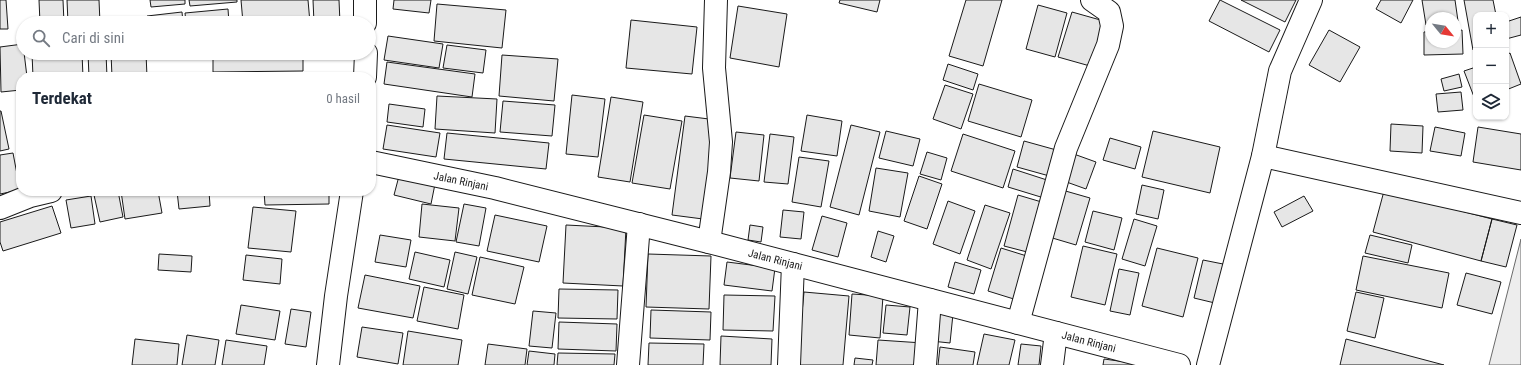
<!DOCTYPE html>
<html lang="id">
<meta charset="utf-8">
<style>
body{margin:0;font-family:"Roboto Condensed",sans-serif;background:#f2f2f3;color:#1f2937}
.controls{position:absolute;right:12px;top:12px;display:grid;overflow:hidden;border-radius:8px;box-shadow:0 1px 3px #0004}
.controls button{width:36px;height:36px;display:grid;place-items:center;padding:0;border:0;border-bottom:1px solid #e0e1e3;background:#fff;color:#1f2937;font:20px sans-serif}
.compass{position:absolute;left:1425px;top:12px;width:36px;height:36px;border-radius:50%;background:#fff;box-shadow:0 1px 3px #0004;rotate:120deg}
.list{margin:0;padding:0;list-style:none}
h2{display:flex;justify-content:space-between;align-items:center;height:52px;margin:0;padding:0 16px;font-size:17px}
h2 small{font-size:13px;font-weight:400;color:#747a83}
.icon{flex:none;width:22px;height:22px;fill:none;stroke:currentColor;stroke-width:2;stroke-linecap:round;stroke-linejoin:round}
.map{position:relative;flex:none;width:1521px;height:365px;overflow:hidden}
.search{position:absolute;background:#fff;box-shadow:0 1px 3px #0004;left:16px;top:16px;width:360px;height:44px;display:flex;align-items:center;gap:10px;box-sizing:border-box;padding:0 14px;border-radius:22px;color:#747a83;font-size:15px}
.panel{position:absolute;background:#fff;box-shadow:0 1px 3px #0004;left:16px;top:72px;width:360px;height:124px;border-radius:16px}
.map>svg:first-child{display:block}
.built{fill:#ededed;stroke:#6a6a6a}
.building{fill:#e6e6e6;stroke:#1a1a1a}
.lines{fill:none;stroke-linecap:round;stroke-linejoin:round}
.minor-casing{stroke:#1a1a1a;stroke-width:24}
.minor{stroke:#fff;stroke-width:22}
.labels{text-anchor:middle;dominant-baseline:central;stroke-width:3;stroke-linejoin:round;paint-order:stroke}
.street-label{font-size:11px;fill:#1a1a1a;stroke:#fff}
</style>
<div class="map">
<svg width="1521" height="365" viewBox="0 0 1521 365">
<rect width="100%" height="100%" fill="#fff"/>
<path class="built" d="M1521,239V365H1489Z"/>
<path class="building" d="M0,0H6L8,29H0Z
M39,0H63L64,23H40Z
M67,0H99L100,23H68Z
M150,0H185V4L151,7Z
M189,0H237V2L190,6Z
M241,0H308L310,23H243Z
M313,0H339L340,23H314Z
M394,0H431L429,13L393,9Z
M840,0H880L877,12L839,3Z
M966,0H1002L983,66L949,56Z
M1220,0L1280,30L1269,52L1209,21Z
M1241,0H1296L1285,22Z
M1381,0H1413L1401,23L1376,9Z
M1422,0H1455L1458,21H1455V18H1431V24L1426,25Z
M1464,0H1493L1496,15H1476V49L1473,50Z
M437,4L506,10L502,48L434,41Z
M1038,5L1067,13L1055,57L1026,49Z
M738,6L787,14L779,67L730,58Z
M228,9L229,23H186L185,13Z
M182,12L183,23H148L147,16Z
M1072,12L1104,21L1090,66L1058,57Z
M1521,17V35L1506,39V22Z
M631,20L697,27L692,74L626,68Z
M1329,30L1360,47L1340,82L1309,65Z
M1462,30L1463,54L1424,55V32L1431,31V42H1455V31Z
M388,36L443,44L439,68L384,60Z
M23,44L27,77H21V90L1,92L0,47Z
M447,45L486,50L483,73L443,68Z
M32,53H82L83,77H33Z
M88,53H106L107,77H89Z
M111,53H146L147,77H112Z
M213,53H303V71L213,72Z
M1510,53L1521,84L1506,90V55Z
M502,55L558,59L554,101L499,96Z
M387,62L475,74L472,97L384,84Z
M948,64L978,74L973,90L943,80Z
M1476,67V102L1464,71Z
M1459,74L1462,87L1444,91L1441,79Z
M269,75H319V77H269Z
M979,84L1032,100L1021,137L968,121Z
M945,85L973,94L961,129L933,119Z
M1461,92L1463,110L1438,112L1436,94Z
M572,95L605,99L598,157L566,154Z
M437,96L497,99L495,133L435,129Z
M611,97L643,102L630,182L598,177Z
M503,101L555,105L552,136L500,132Z
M389,104L425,109L423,127L387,122Z
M0,111H1L9,149L0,151Z
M644,115L682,121L670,189L632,183Z
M807,115L842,121L837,156L801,151Z
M685,116L717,120L703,219L672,215Z
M1391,124L1423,126L1422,153L1390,151Z
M387,125L440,133L436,157L383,149Z
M851,125L880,132L859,215L830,207Z
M1435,127L1465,133L1461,156L1430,151Z
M1478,127L1521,134V170L1473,162Z
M886,131L920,139L913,166L879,158Z
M1153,131L1220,147L1210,193L1142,177Z
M736,132L764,135L759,181L730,178Z
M447,133L549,143L546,169L444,159Z
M770,134L794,137L788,184L764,182Z
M963,134L1015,151L1003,188L951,171Z
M1110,138L1141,147L1135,169L1103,160Z
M1024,141L1060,151L1053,177L1017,167Z
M927,152L947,158L941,180L920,174Z
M13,153L20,190L0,194V155Z
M1071,153L1096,162L1086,189L1061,180Z
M799,157L829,161L821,207L792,202Z
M876,168L908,173L900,217L869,211Z
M1013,169L1050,181L1044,198L1008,187Z
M399,176L435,184L431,204L394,195Z
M919,176L942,184L927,229L904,221Z
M1142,185L1164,190L1158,219L1136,214Z
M1062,190L1090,198L1076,245L1049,237Z
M112,191H118L123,217L100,222L94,195Z
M121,191H158L162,213L125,219Z
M177,191H209L210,206L179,209Z
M264,191H329V204L265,205Z
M1384,191L1492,219L1481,261L1373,232Z
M1018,195L1045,203L1031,253L1004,246Z
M91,196L95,224L71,228L66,200Z
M1304,196L1313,211L1282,227L1274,212Z
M948,201L975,211L960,254L933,244Z
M422,204L459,208L455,241L419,237Z
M464,204L486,208L479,246L456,242Z
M985,205L1010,213L991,269L967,260Z
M52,206L61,233L3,251L0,242V222Z
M253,207L296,211L291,252L248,248Z
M783,210L804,212L801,239L780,237Z
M1093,211L1122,218L1114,250L1085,242Z
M495,215L547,226L539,262L487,251Z
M822,216L847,223L838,257L812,250Z
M1134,219L1157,226L1145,266L1122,259Z
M1492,219L1517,225L1506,267L1481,261Z
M566,225L626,228L623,286L563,283Z
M750,225L763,227L761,242L748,240Z
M878,231L894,236L886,262L871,257Z
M380,235L411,240L406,267L375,262Z
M1370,235L1412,245L1408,263L1365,253Z
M1083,246L1117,254L1105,305L1071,297Z
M1001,248L1030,257L1017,300L988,291Z
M1157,248L1198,258L1183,317L1142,306Z
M415,252L450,260L444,287L409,279Z
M455,252L477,257L468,294L447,289Z
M159,254L192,256L191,272L158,270Z
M648,254L711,256L709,309L646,307Z
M246,255L282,259L280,284L243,280Z
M1363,256L1449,273L1442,308L1356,290Z
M480,257L524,267L515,304L472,295Z
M1203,260L1228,265L1219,304L1194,298Z
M727,262L775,268L772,291L724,285Z
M955,262L981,270L974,294L948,287Z
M1119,269L1139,273L1130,315L1110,311Z
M1466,273L1501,282L1492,314L1457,305Z
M365,275L420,286L413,318L358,308Z
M424,287L464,295L458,329L417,321Z
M559,289L618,290L617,319L558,318Z
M804,292L849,296L843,365H797Z
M1356,292L1384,298L1375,338L1347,331Z
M852,294L883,296L880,338L849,335Z
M724,295L775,296L773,331L723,330Z
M241,305L280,311L275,340L236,334Z
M886,305L910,307L907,335L883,333Z
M291,309L311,312L306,347L285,344Z
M651,310L711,312L710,340L650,338Z
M533,311L556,313L552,348L529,346Z
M934,312L953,314L950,343L931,341Z
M559,322L617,324L616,351L558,349Z
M362,327L403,333L398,364L357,357Z
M408,331L462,340L458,365H403Z
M984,334L1015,340L1009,365H977Z
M187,335L219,340L215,365H182Z
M721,336L772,339L771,365H720Z
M135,339L179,344L177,365H132Z
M1346,339L1444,365H1340Z
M226,340L267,346L264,365H222Z
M878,340L923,343L921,365H876Z
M649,343L704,344L703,365H648Z
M488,344L527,349L525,365H485Z
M1021,344L1041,346L1039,365H1018Z
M940,347L975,352L973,365H938Z
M529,351L555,354L554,365H527Z
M558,353L615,354L614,365H557Z
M855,358L873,360L872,365H854Z
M1104,359L1133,363V365H1103Z"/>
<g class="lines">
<g class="minor-casing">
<g id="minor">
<path d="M365,0V23"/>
<path d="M365,77L366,53"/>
<path d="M1263,156L1521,213"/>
<path id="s1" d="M371,162L495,188L709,242L1179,365"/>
<path d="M0,208L30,196L51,191"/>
<path d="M709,242L719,172L721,142L714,68L716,0"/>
<path d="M1018,323L1066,148L1108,45L1112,26L1109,12L1092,0"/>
<path d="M328,365L336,296L352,191"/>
<path d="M628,365L639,224"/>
<path d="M789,365L793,264"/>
<path d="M925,365L930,300"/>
<path d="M1052,365L1056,333"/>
<path d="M1208,365L1263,156L1280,71L1311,0"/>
</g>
</g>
<use href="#minor" class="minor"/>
</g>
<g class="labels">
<g class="street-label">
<text stroke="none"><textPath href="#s1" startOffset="92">Jalan Rinjani</textPath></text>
<text stroke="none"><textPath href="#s1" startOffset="416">Jalan Rinjani</textPath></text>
<text stroke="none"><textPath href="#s1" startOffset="740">Jalan Rinjani</textPath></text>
</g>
</g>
</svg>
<div class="controls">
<button>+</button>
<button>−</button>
<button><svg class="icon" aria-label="layers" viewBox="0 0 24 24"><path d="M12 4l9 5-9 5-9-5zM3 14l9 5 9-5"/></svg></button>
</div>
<svg class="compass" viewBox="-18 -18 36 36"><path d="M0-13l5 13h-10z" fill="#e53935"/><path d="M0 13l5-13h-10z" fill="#747a83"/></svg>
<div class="search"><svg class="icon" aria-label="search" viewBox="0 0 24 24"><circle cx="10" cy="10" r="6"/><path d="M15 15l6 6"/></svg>Cari di sini</div>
<section class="panel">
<h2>Terdekat<small>0 hasil</small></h2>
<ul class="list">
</ul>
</section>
</div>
